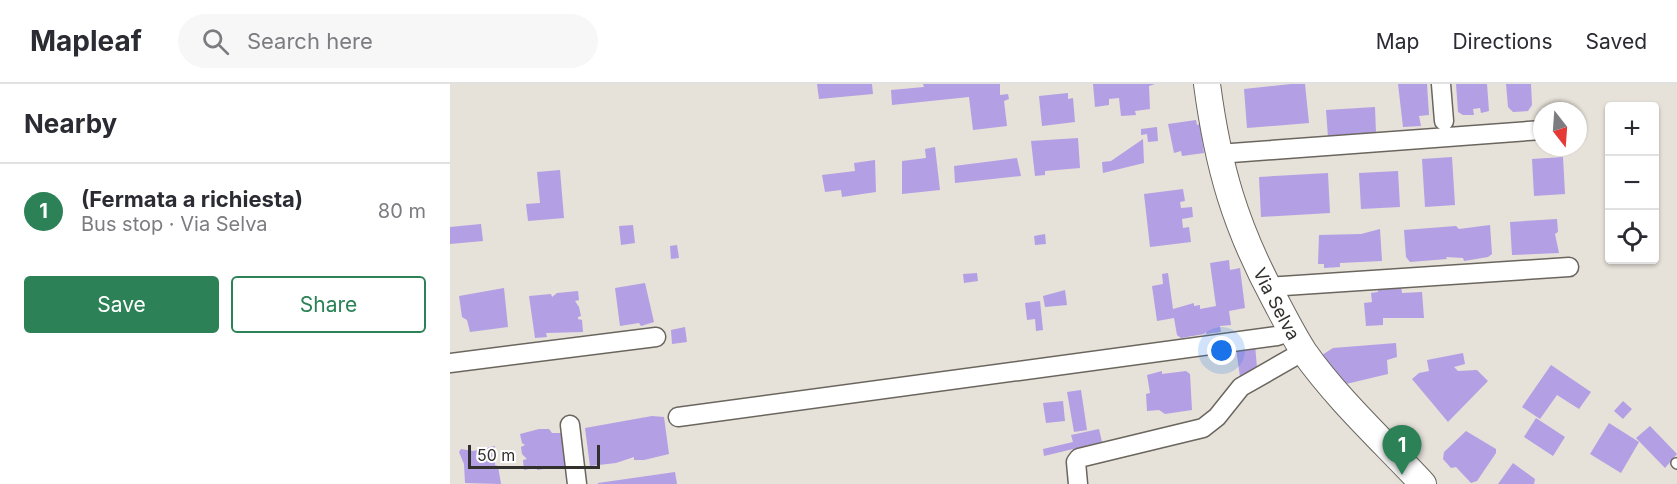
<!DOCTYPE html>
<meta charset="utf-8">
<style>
body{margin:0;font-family:Inter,sans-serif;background:#f7f7f7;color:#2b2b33}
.controls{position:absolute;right:18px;top:18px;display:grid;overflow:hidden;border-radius:6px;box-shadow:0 2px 4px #0004}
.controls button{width:54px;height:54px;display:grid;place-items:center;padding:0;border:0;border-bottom:2px solid #e1e1e2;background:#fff;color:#2b2b33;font:30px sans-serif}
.compass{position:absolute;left:1083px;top:18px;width:54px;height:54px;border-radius:50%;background:#fff;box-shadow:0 2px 4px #0004;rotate:163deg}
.scale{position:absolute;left:18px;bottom:15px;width:132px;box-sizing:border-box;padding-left:6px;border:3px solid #32302d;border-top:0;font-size:16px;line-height:21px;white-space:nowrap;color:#32302d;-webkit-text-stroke:4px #fff;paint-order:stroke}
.you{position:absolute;left:772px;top:267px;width:21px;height:21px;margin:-15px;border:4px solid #fff;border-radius:50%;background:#1a73e8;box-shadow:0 0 0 9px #1a73e833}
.badge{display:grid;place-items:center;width:39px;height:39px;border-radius:50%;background:#2c8256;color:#fff;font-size:20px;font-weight:700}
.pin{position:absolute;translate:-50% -50px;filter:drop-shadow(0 2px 3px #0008)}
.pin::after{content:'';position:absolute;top:32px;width:21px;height:18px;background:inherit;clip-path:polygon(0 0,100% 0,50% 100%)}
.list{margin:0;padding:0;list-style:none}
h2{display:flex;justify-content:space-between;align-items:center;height:78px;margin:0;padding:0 24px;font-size:26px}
h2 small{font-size:20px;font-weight:400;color:#7c7c81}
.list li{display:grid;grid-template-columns:39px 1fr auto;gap:18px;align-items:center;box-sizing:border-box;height:96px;padding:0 24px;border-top:2px solid #e1e1e2}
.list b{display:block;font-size:22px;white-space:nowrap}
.list p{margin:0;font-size:20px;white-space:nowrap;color:#7c7c81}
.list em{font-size:20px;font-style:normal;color:#7c7c81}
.actions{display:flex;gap:12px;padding:18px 24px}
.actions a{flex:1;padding:14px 0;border:2px solid #2c8256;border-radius:6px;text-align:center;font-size:21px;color:#2c8256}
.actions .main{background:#2c8256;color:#fff}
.icon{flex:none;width:33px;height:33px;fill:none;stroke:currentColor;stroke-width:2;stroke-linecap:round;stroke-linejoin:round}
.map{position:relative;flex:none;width:1227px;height:400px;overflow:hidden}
header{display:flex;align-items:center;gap:36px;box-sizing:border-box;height:84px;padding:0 30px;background:#fff;border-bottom:2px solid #e1e1e2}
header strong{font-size:28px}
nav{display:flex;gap:33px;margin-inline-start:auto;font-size:21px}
.search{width:420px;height:54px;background:#f7f7f7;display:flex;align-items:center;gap:15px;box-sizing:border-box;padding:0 21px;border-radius:33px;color:#7c7c81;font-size:22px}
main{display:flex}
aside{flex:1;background:#fff}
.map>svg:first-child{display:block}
.building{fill:#b39fe4}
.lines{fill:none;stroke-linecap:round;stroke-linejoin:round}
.lane-casing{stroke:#6a665e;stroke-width:12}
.street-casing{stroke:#6a665e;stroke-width:21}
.secondary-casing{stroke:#6a665e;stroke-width:28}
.lane{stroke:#fff;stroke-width:9}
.street{stroke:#fff;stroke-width:18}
.secondary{stroke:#fff;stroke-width:26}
.labels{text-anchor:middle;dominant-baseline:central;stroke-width:4.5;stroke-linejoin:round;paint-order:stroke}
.street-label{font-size:18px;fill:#32302d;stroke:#fff}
</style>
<header>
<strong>Mapleaf</strong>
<div class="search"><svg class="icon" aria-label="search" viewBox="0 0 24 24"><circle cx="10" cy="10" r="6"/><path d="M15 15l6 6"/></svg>Search here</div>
<nav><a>Map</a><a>Directions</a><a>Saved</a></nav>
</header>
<main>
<aside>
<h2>Nearby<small></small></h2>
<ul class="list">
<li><span class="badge">1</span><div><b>(Fermata a richiesta)</b><p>Bus stop · Via Selva</p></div><em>80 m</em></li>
</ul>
<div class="actions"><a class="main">Save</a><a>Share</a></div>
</aside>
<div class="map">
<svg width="1227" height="400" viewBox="0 0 1227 400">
<rect width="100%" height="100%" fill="#e6e1d9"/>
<path class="building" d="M367,0H422L423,10L369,15Z
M473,0H550V11L558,10L559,15L554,17L557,42L523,46L519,13L442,21L441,6L474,3Z
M643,0H705L699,2L700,25L685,27L686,31L671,32L669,14L659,15V21L645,23Z
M841,0H855L859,39L797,44L794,5Z
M948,0H977L979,31L969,32L971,42L953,43Z
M1006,0H1037L1039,27L1031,29L1030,24L1023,25L1024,31H1013L1008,28Z
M1056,0H1081L1082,21L1078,27L1063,28L1058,23Z
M618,9V15L623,14L625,38L592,42L589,12Z
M925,23L926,50L878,53L876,26Z
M746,36L747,41L750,40L754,69L732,72L731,67L724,69L718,40Z
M707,43L708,57L698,58L697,50L691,51V45Z
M628,54L630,84L595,87V91L585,92L581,57Z
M693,55L694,79L653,89L652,78L661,77Z
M485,63L490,106L452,110V77L476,74L475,65Z
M1002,73L1005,121L975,123L972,75Z
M1113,73L1115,110L1084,112L1082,75Z
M567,74L571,92L505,99L504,82Z
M425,76L426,108L392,113L391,106L375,108L372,91L405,87L404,79Z
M110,86L114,134L78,137L76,120L90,119L87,88Z
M948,87L950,123L911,125L909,89Z
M878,89L880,129L811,133L809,93Z
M733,105L735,117L730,118L731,124L742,123L743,133L732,135L733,144L739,143L741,158L700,163L694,110Z
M1107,135L1108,148L1105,150L1109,169L1062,171L1060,138Z
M31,140L33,157L0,160V143Z
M183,141L185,159L171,161L169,142Z
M1040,141L1042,170L1038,173L1014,177L1013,174L996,173L997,175L960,178L956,173L954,146L1006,142L1009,145Z
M930,145L932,177L890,179V183L874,184V180H868L869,151L911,150Z
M595,150L596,160L585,161L584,152Z
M227,161L229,174L221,175L220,162Z
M779,176L780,186L790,184L795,224L779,227L781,241L770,242L771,248L756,250V248L754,250L731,254L727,251L724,234L707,237L702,202L713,200L712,190L718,189L723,225L744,219V222L750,221V225L766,222L760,179Z
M527,189L528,197L514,199L513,190Z
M195,199L204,238L191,242L189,239L170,242L165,204Z
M951,202L952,209L972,208L974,234H933V241L916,242L914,219L922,218L921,209L928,208V203Z
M54,204L58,243L20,248L17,236L12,233L9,212Z
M615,206L617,221L595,223L593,212Z
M128,207L129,216L125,217L129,223L131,232L128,233V235L132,236L133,248L96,249L97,253L85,254L79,212L101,210L102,213L107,209Z
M590,217L593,246L586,247L585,235L577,236L575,219Z
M235,243L237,258L222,260L221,246Z
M946,259L947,273L937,276L938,290L896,300L872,271L883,264Z
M805,261L807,284L790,293L786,264Z
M1013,269L1015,280L1004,283L1008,287L1027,286L1038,297L998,338L962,295L969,289L979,287L977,276Z
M1101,281L1141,308L1129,325L1107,311L1090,335L1072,323Z
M712,287V290L736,287L740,290L742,326L715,330L709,326L697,327L696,310L700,309L697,291Z
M631,306L637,346L624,348L617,308Z
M613,317L615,337L596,339L593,319Z
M1173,317L1182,325L1173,335L1164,327Z
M202,332L214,333L219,370L194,376H184V373L166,379L140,382L135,344Z
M1086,334L1115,353L1103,372L1074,353Z
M1159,339L1189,358L1171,389L1140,370Z
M1200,342L1227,370L1215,384L1186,354Z
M89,345H99L102,349H111L115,382L87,386V381L85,384L74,386L73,376L77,375L72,370L71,363L75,361L72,359L70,350Z
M649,345L652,358L594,372L593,365L623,358L621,351Z
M1016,347L1046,365V369L1027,397L1021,399L1006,383L1001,384L993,375L994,368Z
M45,362V381L48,382L51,400L15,399L14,380L9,368L11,365L23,367Z
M1063,379L1085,395L1084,400H1048Z
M225,388L227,400H148V399Z"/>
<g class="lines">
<g class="lane-casing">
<path id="lane" d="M1226,379L1227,380"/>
</g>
<g class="street-casing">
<path id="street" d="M991,0L994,37
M768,70L1092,46
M818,203L1119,183
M0,279L206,253
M228,333L827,252L842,247
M120,341L127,400
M628,400L626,378L629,374L753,344L767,333L791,303L854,267"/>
</g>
<g class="secondary-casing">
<g id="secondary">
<path id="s1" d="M757,0C768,83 785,142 825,216C834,233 843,251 854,268C888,316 933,357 973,400"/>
</g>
</g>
<use href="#lane" class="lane"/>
<use href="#street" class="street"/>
<use href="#secondary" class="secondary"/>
</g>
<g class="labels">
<g class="street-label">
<text stroke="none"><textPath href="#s1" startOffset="232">Via Selva</textPath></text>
</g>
</g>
</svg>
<div class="controls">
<button>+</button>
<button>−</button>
<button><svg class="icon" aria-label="locate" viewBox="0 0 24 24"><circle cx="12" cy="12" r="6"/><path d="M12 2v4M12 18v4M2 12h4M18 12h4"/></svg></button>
</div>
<svg class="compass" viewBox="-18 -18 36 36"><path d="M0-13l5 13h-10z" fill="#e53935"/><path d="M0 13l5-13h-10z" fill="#7c7c81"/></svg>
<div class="scale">50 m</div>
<div class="you"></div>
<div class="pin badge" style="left:952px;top:391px">1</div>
</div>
</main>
